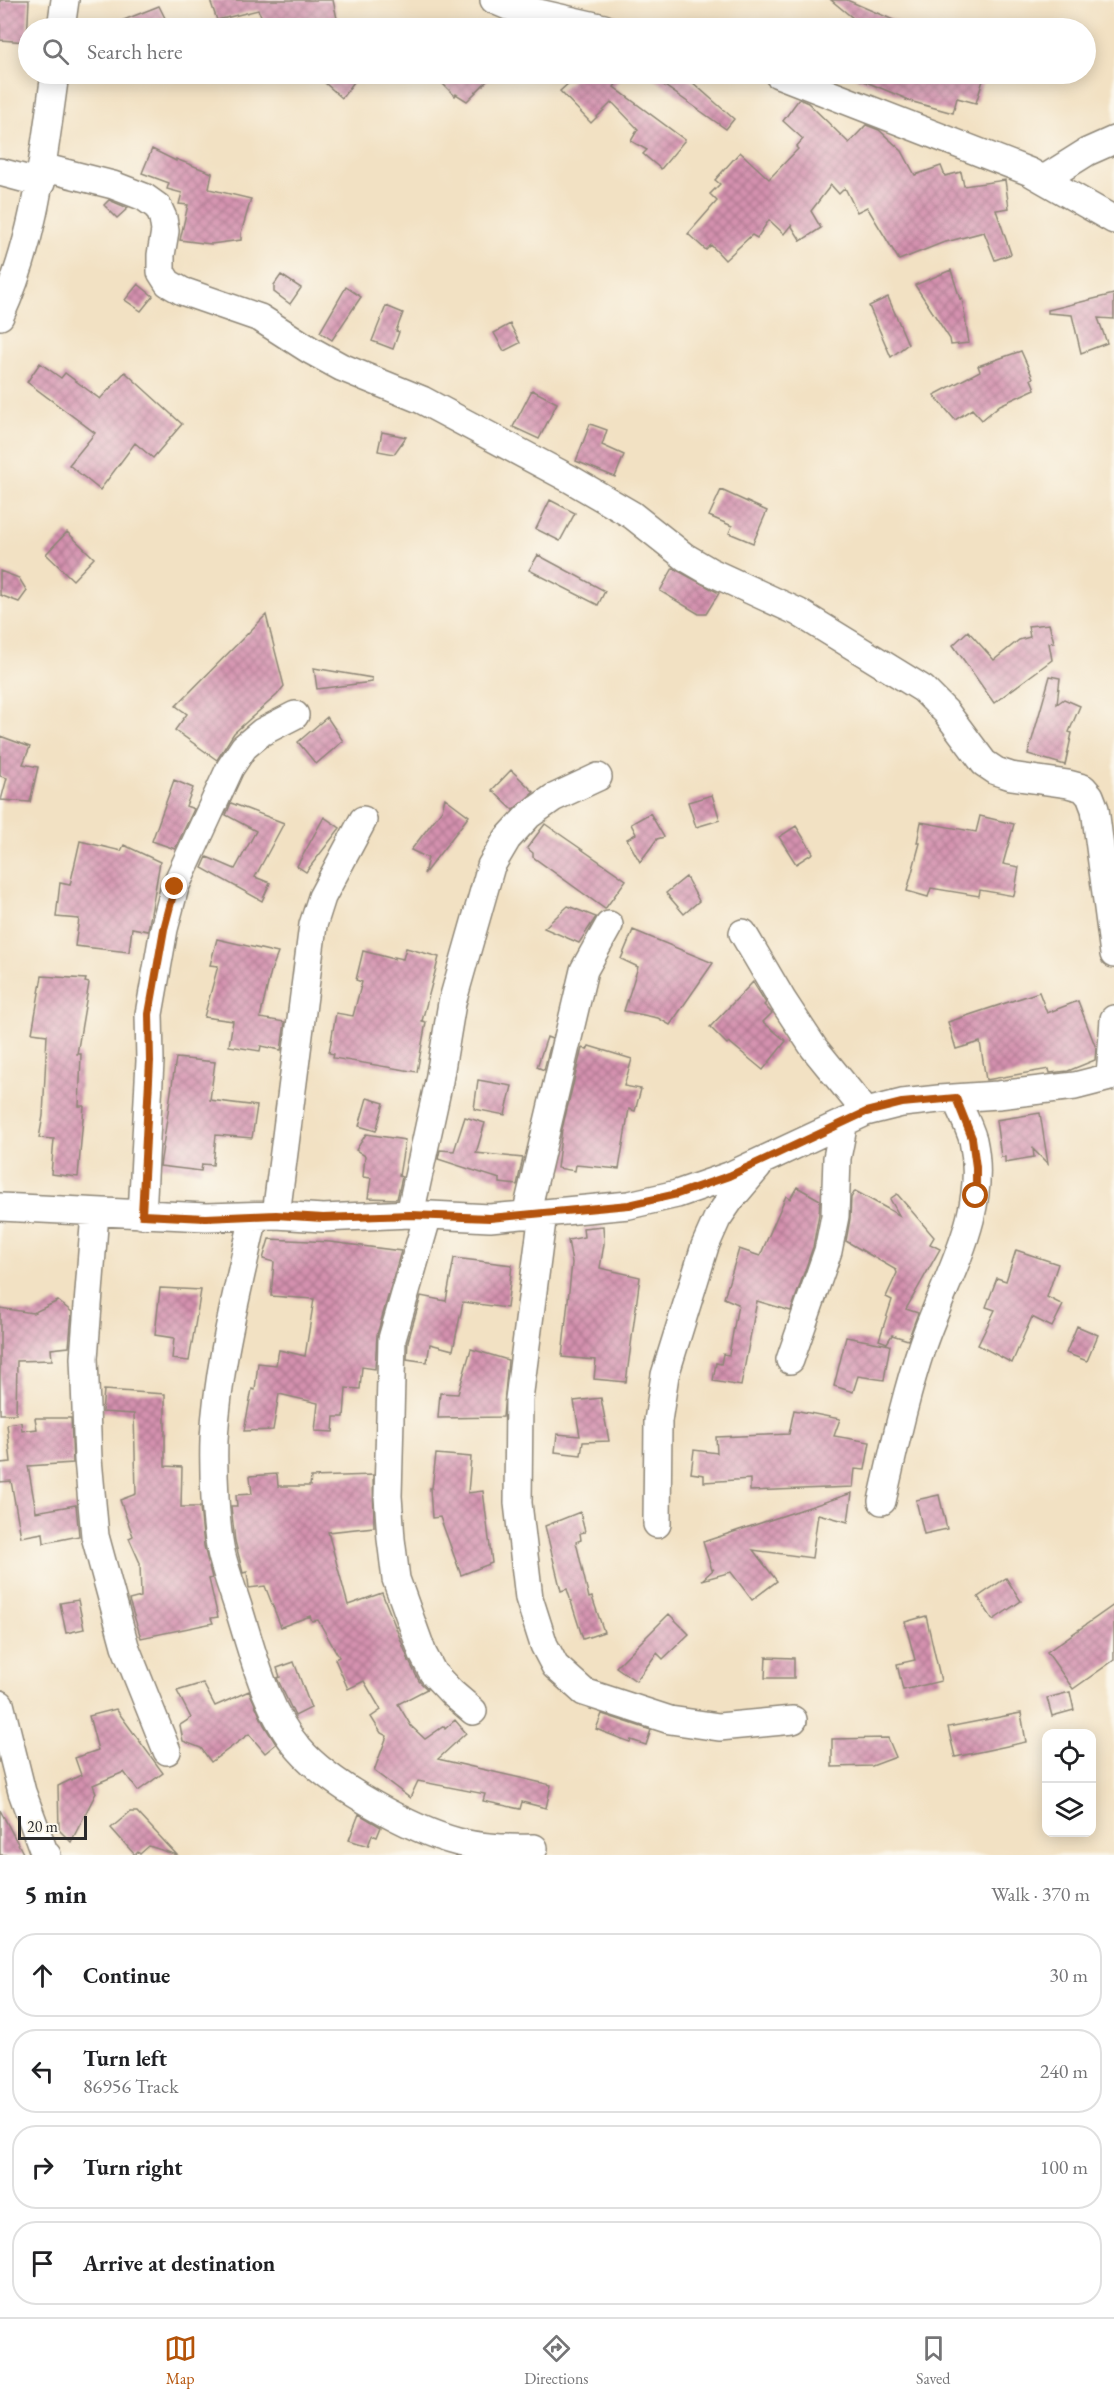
<!DOCTYPE html>
<meta charset="utf-8">
<style>
body{margin:0;font-family:"EB Garamond",serif;background:#f6f6f6;color:#202124}
.controls{position:absolute;right:18px;bottom:18px;display:grid;overflow:hidden;border-radius:12px;box-shadow:0 3px 15px #0003}
.controls button{width:54px;height:54px;display:grid;place-items:center;padding:0;border:0;border-bottom:2px solid #e0e0e0;background:#fff;color:#202124;font:30px sans-serif}
.scale{position:absolute;left:18px;bottom:15px;width:69px;box-sizing:border-box;padding-left:6px;border:3px solid #2b2b2b;border-top:0;font-size:16px;line-height:21px;white-space:nowrap;color:#2b2b2b;-webkit-text-stroke:4px #fbf7ec;paint-order:stroke}
.stop{position:absolute;width:18px;height:18px;margin:-14px;border:4px solid #b45309;border-radius:50%;background:#fff}
.stop.end{background:#b45309;border-color:#fff;box-shadow:0 2px 6px #0008}
.list{margin:0;padding:0;list-style:none}
h2{display:flex;justify-content:space-between;align-items:center;height:78px;margin:0;padding:0 24px;font-size:26px}
h2 small{font-size:20px;font-weight:400;color:#757577}
.list li{display:grid;grid-template-columns:39px 1fr auto;gap:18px;align-items:center;box-sizing:border-box;height:84px;margin:0 12px 12px;padding:0 12px;border:2px solid #e0e0e0;border-radius:24px}
.list b{display:block;font-size:22px;white-space:nowrap}
.list p{margin:0;font-size:20px;white-space:nowrap;color:#757577}
.list em{font-size:20px;font-style:normal;color:#757577}
.icon{flex:none;width:33px;height:33px;fill:none;stroke:currentColor;stroke-width:2;stroke-linecap:round;stroke-linejoin:round}
.map{position:relative;flex:none;width:1114px;height:1855px;overflow:hidden}
.search{position:absolute;background:#fff;box-shadow:0 3px 15px #0003;left:18px;right:18px;top:18px;height:66px;display:flex;align-items:center;gap:15px;box-sizing:border-box;padding:0 21px;border-radius:33px;color:#757577;font-size:22px}
.sheet{height:462px;background:#fff}
nav{display:flex;justify-content:space-around;align-items:center;box-sizing:border-box;height:84px;border-top:2px solid #e0e0e0;background:#fff;font-size:16px;color:#757577}
nav a{display:grid;justify-items:center;gap:3px}
nav .on{color:#b45309}
.map>svg:first-child{display:block}
.building{fill:url(#building-cross-hatch)}
.lines{fill:none;stroke-linecap:round;stroke-linejoin:round}
.minor-casing{stroke:#8e8677;stroke-width:30}
.minor{stroke:#fff;stroke-width:27}
.route{stroke:#b45309;stroke-width:8}
</style>
<div class="map">
<svg width="1114" height="1855" viewBox="0 0 1114 1855">
<defs>
<pattern id="building-cross-hatch" width="8" height="8" patternUnits="userSpaceOnUse" patternTransform="scale(1.5)"><rect width="8" height="8" fill="#d491af"/><path d="M0 0l8 8M0 8l8-8" fill="none" stroke="#ac778f"/></pattern>
</defs>
<rect width="100%" height="100%" fill="#fbf7ec"/>
<filter id="ink" filterUnits="userSpaceOnUse"><feTurbulence type="fractalNoise" baseFrequency=".0167" numOctaves="2"/><feDisplacementMap in="SourceGraphic" scale="12" xChannelSelector="R" yChannelSelector="G"/><feConvolveMatrix kernelMatrix="1 2 1 2 8 2 1 2 1" color-interpolation-filters="sRGB"/></filter>
<filter id="wash" filterUnits="userSpaceOnUse"><feTurbulence type="fractalNoise" baseFrequency=".008" numOctaves="4" result="noise"/><feDisplacementMap in="SourceGraphic" scale="24" xChannelSelector="R" yChannelSelector="G"/><feGaussianBlur stdDeviation="1.35" result="paint"/><feColorMatrix in="noise" values="0 0 0 0 0 0 0 0 0 0 0 0 0 0 0 0 0 1.4 0 .05"/><feComposite in="paint" operator="in"/></filter>
<g filter="url(#wash)">
<rect width="100%" height="100%" fill="#f2e1c3"/>
<g id="blocks">
<path class="building" d="M0,0H29L27,42L0,40Z
M210,0H333L339,28H268L258,10L217,20Z
M831,0H847L912,28H865Z
M159,6L170,28H106V27Z
M334,74H360L342,98L325,83Z
M433,74H494L467,101L456,94L455,96Z
M579,74H623L614,87L685,140L661,169L643,154L647,150L631,141L638,129L612,102L591,123L560,91Z
M648,74H683L734,119L726,129Z
M847,74H985L976,103L957,98L953,113L906,100L907,99Z
M799,99L808,103L849,143L866,125L879,130L902,151L915,175L941,166L945,176L961,172L964,186L1005,180L1009,208L996,210L1011,254L995,260L984,232L942,243L899,260L867,207L857,212L845,188L839,194L831,185L811,211L821,228L801,241L791,225L784,234L769,220L757,238L752,235L725,260L711,245L706,250L688,234L717,201L710,194L720,184L715,180L740,152L769,179L798,149L796,147L803,139L783,121Z
M152,149L176,161V159L212,173L209,189L251,199L241,233V240L211,244L180,240L188,205L179,204L182,193L167,189L169,183L142,173Z
M109,200L128,208L117,218L104,205Z
M951,270L960,299L962,298L969,343L951,345L950,339L915,285Z
M281,275L301,288L290,304L274,292V285Z
M138,284L153,296L141,311L125,300Z
M346,287L361,297L332,340L320,332Z
M1114,294V319L1098,318L1107,343L1081,353L1072,315L1048,313V310Z
M888,297L908,344L891,357L869,306Z
M386,306L403,313L396,331L399,332L393,349L372,341Z
M510,324L520,343L504,351L494,333Z
M1021,351L1033,378L1031,379L1035,389L1000,405L982,420L972,409L955,420L934,395L980,371L978,366Z
M40,363L61,378L65,373L100,399L125,372L182,424L153,458L135,443L100,490L69,465L95,433L27,382Z
M532,390L557,403L539,439L513,427Z
M590,424L607,430L602,445L624,455L615,477L576,461Z
M382,432L406,437L394,454L378,451Z
M721,490L767,511L753,543L729,533L732,526L709,516Z
M550,500L575,513L560,541L536,529Z
M67,532L94,558L73,580L46,554Z
M538,555L605,591L598,605L529,570Z
M673,568L719,593L706,614H699L660,591Z
M0,571L19,578L27,591L19,602L0,595Z
M266,615L284,686L277,695L234,733L217,760L175,730L187,714L176,706Z
M1049,624L1054,642L1049,643L1052,660L994,703L953,645L968,631L994,660L1019,640L1030,637L1028,626Z
M314,668L372,678V682L317,689Z
M1050,676L1060,678L1057,704L1064,699L1080,706L1069,732L1072,733L1065,765L1028,754Z
M327,717L343,741L316,764L298,742Z
M0,736L30,747L23,764L38,767L30,802L1,800L7,778L0,776Z
M511,770L534,792L513,810L492,790Z
M174,780L193,788L186,806L194,809L175,849L152,841Z
M712,795L720,820L696,827L688,802Z
M445,798L469,816L424,874L428,858L411,850L442,810Z
M231,803L284,823L255,877L270,883L262,901L202,868L207,857L235,869L256,831L226,815Z
M650,813L664,837L657,839L640,862L627,839L636,834L631,824Z
M980,816L1014,824L1003,864L1019,867L1014,896L980,890L979,896L931,888L928,897L907,891L920,843H917L921,822L976,832Z
M324,817L340,828L306,872L297,866Z
M545,824L626,880L605,909L533,857V853L527,848Z
M796,826L813,853L796,864L779,837Z
M80,841L121,851L124,845L160,862L148,931L132,928L129,952L75,946L79,919L56,917L60,883L70,885Z
M686,877L699,901L684,914L666,893Z
M568,906L596,917L579,943L544,928Z
M633,930L713,963L670,1025L658,1018L624,1011L638,967L621,959Z
M217,939L278,953L271,971L260,1018L285,1022L281,1050L261,1046L260,1051L229,1046L233,1021L204,1017L218,966L210,965Z
M406,948L439,957L422,1021L426,1022L417,1072L333,1058L334,1054L329,1053L336,1013L353,1016L362,982L356,980L363,951L394,959V957L403,959Z
M42,976L86,979L85,982L89,983L77,1054H81L79,1106H84L78,1177L51,1174L54,1139L39,1138L43,1116L47,1035L32,1033Z
M753,982L766,1003L764,1005L772,1013L763,1022L786,1041L763,1070L729,1042L727,1044L710,1027Z
M1039,992L1047,1013L1078,1001L1096,1048L1095,1060L1068,1071L1050,1073L1049,1069L986,1080L980,1042L956,1049L948,1022Z
M547,1037L552,1039L544,1070L537,1067Z
M589,1046L632,1059L624,1086L641,1089L635,1111L629,1109L619,1169L576,1165L575,1171L557,1168L562,1129L582,1048L587,1050Z
M176,1058L215,1062L210,1100L257,1106L252,1138L216,1135L213,1165L202,1164L201,1171L160,1166Z
M478,1080L512,1086L505,1115L474,1109Z
M367,1098L384,1103L376,1131L359,1126Z
M1040,1113L1048,1164L1033,1149L1034,1157L1005,1162V1157H1001L996,1120Z
M465,1117L485,1123L476,1153L523,1158L517,1185L500,1183V1179L438,1159L440,1150L454,1151Z
M366,1134L405,1140L399,1176L402,1177L397,1199L368,1198L371,1178L363,1177L365,1156L356,1150Z
M797,1187L820,1200L819,1214L813,1247L791,1311L757,1301L741,1386L713,1381L716,1363L721,1364L723,1354L729,1355L738,1304L724,1298L739,1249L760,1256L786,1196L790,1199Z
M855,1191L899,1215L890,1199L897,1194L934,1237L930,1244L940,1249L906,1309L918,1313L908,1340L892,1335L887,1343L879,1340L892,1300L886,1297L897,1273L896,1270L846,1241L850,1219L851,1198Z
M603,1226L604,1244L600,1268L640,1277L626,1382L594,1379L596,1360L562,1357L572,1263L568,1240L584,1237L583,1228Z
M269,1239L330,1242L401,1251L377,1335L375,1369L362,1367L360,1389L346,1388L344,1417H334L333,1432L315,1431L318,1403L279,1394L273,1430L244,1431L252,1389L255,1390L258,1363L276,1365L279,1350L305,1356L314,1299L271,1296L274,1262L263,1259Z
M1016,1250L1058,1264L1047,1297L1063,1305L1052,1327L1032,1317L1012,1363L978,1345L995,1310L986,1307L997,1278L1006,1281Z
M454,1258L512,1265L507,1308L463,1302L453,1350L430,1344L427,1362L407,1359L408,1341L421,1296L446,1301Z
M160,1288L201,1290L189,1361L172,1359L174,1338L155,1335Z
M58,1301L72,1312L69,1347L51,1349L52,1360L17,1361L16,1414H0V1308L33,1313Z
M1077,1326L1098,1335L1087,1361L1066,1353Z
M846,1337L890,1345L884,1380L858,1376L853,1392L834,1386Z
M471,1349L508,1360L503,1417L438,1418L440,1393L458,1394Z
M104,1390L165,1394V1466L182,1467L181,1507H200L204,1546L212,1578L209,1579L218,1617L211,1618L213,1623L141,1638L129,1600L141,1597L140,1563L129,1538L133,1536L120,1500L136,1494L134,1414L102,1412Z
M601,1398L609,1441L583,1442L581,1455L555,1452L557,1434L580,1436L574,1401Z
M794,1410L840,1419L834,1436L870,1442L865,1470L855,1469L853,1487L750,1491V1479L704,1482V1475L691,1473L694,1450L717,1453L716,1437L789,1434Z
M35,1418H71L73,1463L28,1466L36,1512L76,1505L79,1536L44,1543L43,1533L21,1537L11,1481L0,1482V1463L11,1462L7,1424L21,1422L22,1431L37,1429Z
M436,1454L471,1457L468,1493L483,1491L492,1563L461,1575L440,1517L432,1518L430,1488H432Z
M277,1474L278,1486H310L311,1477L373,1475L374,1527L328,1532L348,1605L382,1593L409,1661L419,1681L427,1689L398,1704L411,1726L425,1739L444,1726L445,1729L455,1720L466,1733L438,1759L551,1785L546,1808L522,1802L520,1809L483,1801L485,1794L418,1781L410,1798L374,1771L387,1736L381,1733L371,1717L381,1710L364,1681L348,1689L335,1659L339,1657L318,1620L312,1621L310,1616L281,1627L265,1586L249,1588L247,1572L243,1573L235,1541L231,1506H237L236,1495L252,1494L250,1476Z
M852,1493L848,1522L818,1514L812,1558L753,1550L777,1581L752,1600L731,1572L702,1580L714,1569L712,1570L703,1542Z
M939,1495L947,1529L924,1534L916,1500Z
M580,1512L585,1532L580,1533L581,1540L576,1542L589,1598L592,1597L604,1632L583,1639L567,1589L561,1591L545,1526Z
M1006,1578L1021,1601L993,1620L978,1597Z
M78,1600L84,1629L66,1633L60,1603Z
M1114,1605V1660L1073,1689L1047,1652Z
M669,1614L689,1634L663,1659L657,1653L636,1681L616,1667Z
M926,1616L941,1681L903,1690L897,1664L915,1660L905,1622Z
M766,1657L794,1658V1678H765Z
M294,1662L311,1708L295,1716L277,1678L280,1677L277,1668Z
M203,1683L215,1706L249,1691L264,1725L276,1744L265,1753L249,1734L211,1762L201,1748L183,1741L180,1725L191,1718L177,1691Z
M1070,1692L1074,1710L1052,1716L1047,1698Z
M116,1709L163,1773L138,1791L124,1772L93,1785L96,1793L71,1842L59,1830L58,1786L81,1775L75,1758L98,1750L89,1716Z
M1021,1713L1026,1742L955,1757L948,1727Z
M602,1714L651,1730L646,1745L631,1740L630,1742L596,1729Z
M888,1738L896,1757L872,1766L832,1767V1739Z
M0,1810L24,1855H0Z
M130,1812H137L177,1855L149,1846L140,1854L138,1852L135,1855L111,1828Z
M359,1814L381,1827L377,1837L372,1835L368,1846L349,1840Z"/>
</g>
</g>
<g filter="url(#ink)">
<use href="#blocks" fill-opacity="0" stroke="#8e8677" stroke-width="1.5"/>
<g class="lines">
<g class="minor-casing">
<path id="minor" d="M494,0L508,6L604,28
M61,28L65,0
M778,74L1030,172L1114,220
M42,167L113,185L144,197L158,207L163,218L165,231L161,255V272L168,283L182,291L260,318L310,350L341,367L422,400L572,480L632,515L685,557L709,571L798,612L923,689L946,712L984,763L996,771L1011,776L1068,784L1083,788L1090,796L1095,809L1114,954
M0,172L41,183
M1044,179L1087,152L1114,140
M0,316C36,238 43,158 55,74
M743,933L783,1001L814,1048L866,1112
M1110,1077L1114,1019
M0,1207L206,1217L276,1215L323,1218L410,1214L490,1218L629,1205L677,1194L729,1176L866,1112L902,1103L939,1099L998,1095L1075,1086L1114,1076
M95,1213L84,1358L88,1459L95,1536L125,1646L167,1751
M543,1213L519,1399L518,1503L529,1598L544,1645L555,1666L584,1692L670,1720L719,1727L793,1720
M410,1214L439,1081L452,1003L491,866L507,839L529,815L553,798L598,777
M142,1215L150,1061L149,1014L164,929L175,887L230,768L244,747L262,732L295,715
M276,1215L313,925L322,897L363,820
M428,1215L392,1339L388,1496L391,1539L396,1579L423,1654L433,1673L452,1693L473,1711
M526,1215L584,970L609,925
M254,1216C238,1290 218,1364 214,1439C213,1470 215,1527 222,1556C227,1575 234,1594 240,1613C254,1658 267,1712 299,1749C330,1785 412,1830 458,1842C483,1848 508,1849 534,1848
M790,1360L828,1251L835,1216L837,1158L844,1122
M882,1501C894,1449 905,1396 922,1346C945,1278 989,1214 973,1140C969,1126 961,1111 955,1098
M657,1524L658,1421L665,1375L705,1246L717,1219L730,1200L758,1167
M0,1704L22,1792L44,1852L47,1855"/>
</g>
<use href="#minor" class="minor"/>
</g>
</g>
<g class="lines" filter="url(#ink)">
<path class="route" d="M175,887L164,929L149,1014L150,1061L142,1215L206,1218L276,1215L323,1218L410,1215L490,1218L629,1205L677,1194L729,1176L866,1112L902,1103L956,1098L972,1138L976,1167V1196"/>
</g>
</svg>
<div class="controls">
<button><svg class="icon" aria-label="locate" viewBox="0 0 24 24"><circle cx="12" cy="12" r="6"/><path d="M12 2v4M12 18v4M2 12h4M18 12h4"/></svg></button>
<button><svg class="icon" aria-label="layers" viewBox="0 0 24 24"><path d="M12 4l9 5-9 5-9-5zM3 14l9 5 9-5"/></svg></button>
</div>
<div class="scale">20 m</div>
<div class="stop" style="left:976px;top:1196px"></div>
<div class="stop end" style="left:175px;top:887px"></div>
<div class="search"><svg class="icon" aria-label="search" viewBox="0 0 24 24"><circle cx="10" cy="10" r="6"/><path d="M15 15l6 6"/></svg>Search here</div>
</div>
<section class="sheet">
<h2>5 min<small>Walk · 370 m</small></h2>
<ul class="list">
<li><svg class="icon" aria-label="ahead" viewBox="0 0 24 24"><path d="M12 20V5M6 11l6-6 6 6"/></svg><div><b>Continue</b></div><em>30 m</em></li>
<li><svg class="icon" aria-label="left" viewBox="0 0 24 24"><path d="M17 20v-9H6M10 6l-5 5 5 5"/></svg><div><b>Turn left</b><p>86956 Track</p></div><em>240 m</em></li>
<li><svg class="icon" aria-label="right" viewBox="0 0 24 24"><path d="M7 20v-9h11M14 6l5 5-5 5"/></svg><div><b>Turn right</b></div><em>100 m</em></li>
<li><svg class="icon" aria-label="arrive" viewBox="0 0 24 24"><path d="M6 21V4h12l-3 4 3 4H6"/></svg><div><b>Arrive at destination</b></div></li>
</ul>
</section>
<nav>
<a class="on"><svg class="icon" aria-label="map" viewBox="0 0 24 24"><path d="M3 6l6-2 6 2 6-2v14l-6 2-6-2-6 2zM9 4v14M15 6v14"/></svg>Map</a>
<a><svg class="icon" aria-label="directions" viewBox="0 0 24 24"><path d="M12 3l9 9-9 9-9-9zM9 14v-3h6M13 9l2 2-2 2"/></svg>Directions</a>
<a><svg class="icon" aria-label="saved" viewBox="0 0 24 24"><path d="M7 4h10v16l-5-4-5 4z"/></svg>Saved</a>
</nav>
